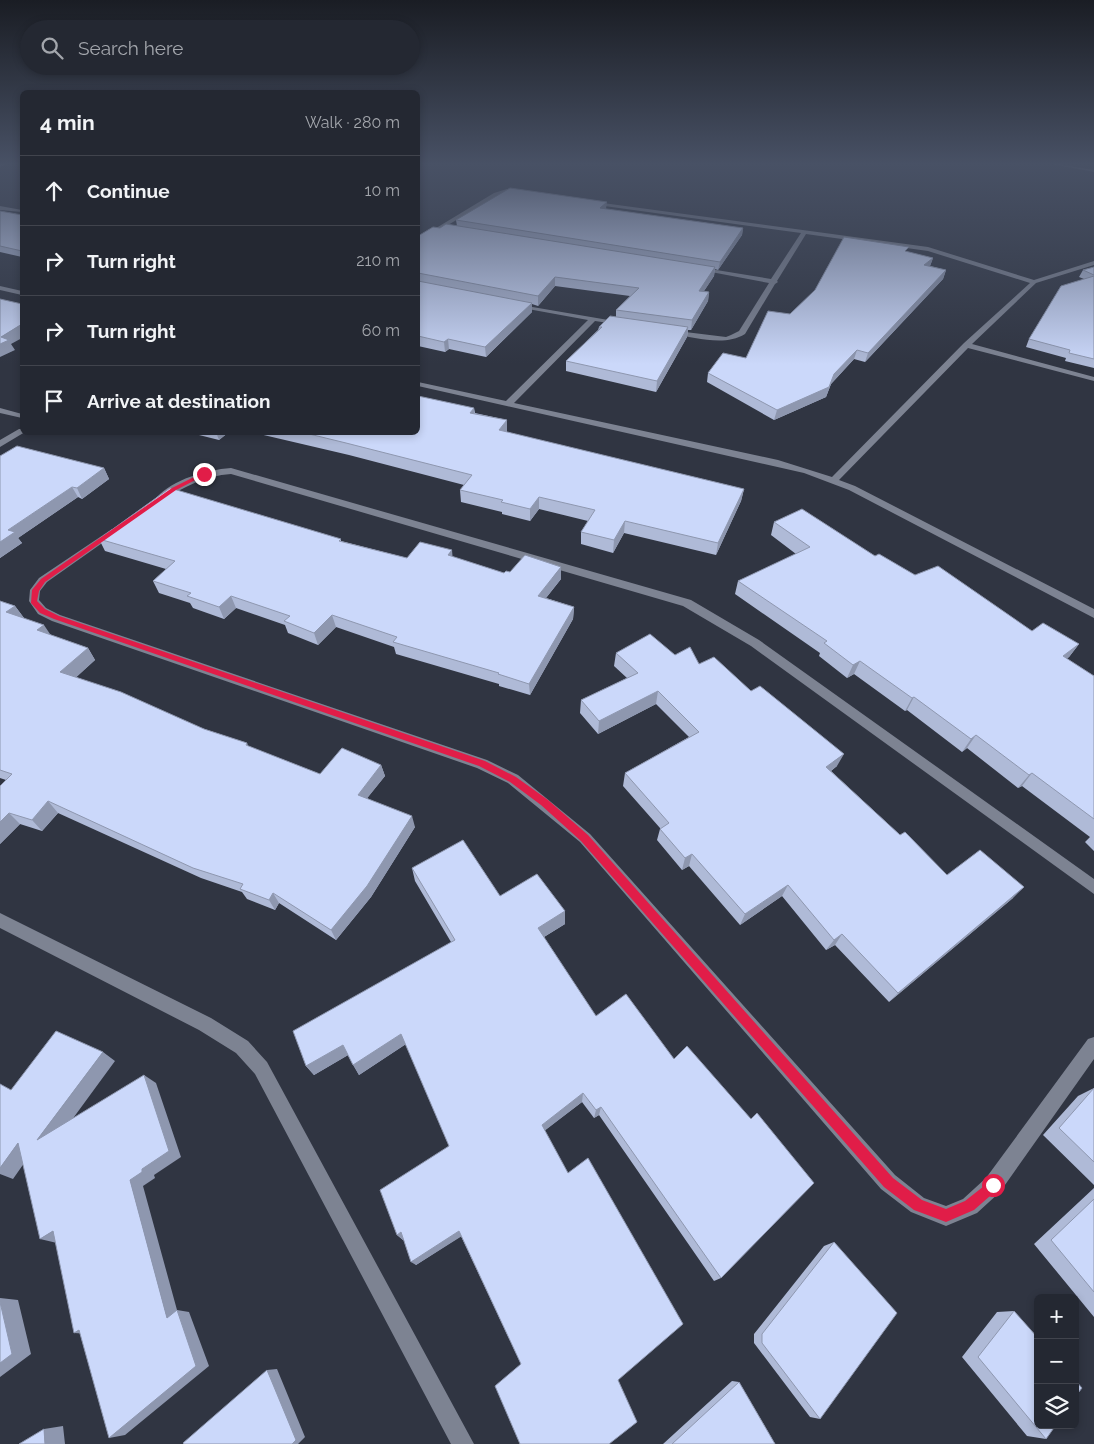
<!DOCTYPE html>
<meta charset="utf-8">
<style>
body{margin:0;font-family:Raleway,sans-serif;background:#2c303a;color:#f1f3f6}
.controls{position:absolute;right:15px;bottom:15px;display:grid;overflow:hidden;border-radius:8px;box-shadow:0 2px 8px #0003}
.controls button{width:45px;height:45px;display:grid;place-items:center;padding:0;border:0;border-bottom:1px solid #41444d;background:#242832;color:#f1f3f6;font:25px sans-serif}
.stop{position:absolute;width:15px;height:15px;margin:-11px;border:4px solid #e11d48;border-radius:50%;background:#fff}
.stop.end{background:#e11d48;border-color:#fff;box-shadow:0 1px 5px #0008}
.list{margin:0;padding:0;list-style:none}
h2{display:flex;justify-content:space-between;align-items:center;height:65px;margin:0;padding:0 20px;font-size:21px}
h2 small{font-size:16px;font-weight:400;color:#a3a6ac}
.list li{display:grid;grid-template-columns:32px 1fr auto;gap:15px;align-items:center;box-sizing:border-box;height:70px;padding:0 20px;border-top:1px solid #41444d}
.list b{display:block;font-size:19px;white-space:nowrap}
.list em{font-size:16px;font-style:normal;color:#a3a6ac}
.icon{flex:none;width:28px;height:28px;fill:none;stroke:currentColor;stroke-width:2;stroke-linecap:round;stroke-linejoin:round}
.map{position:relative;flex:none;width:1094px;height:1444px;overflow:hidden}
.search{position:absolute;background:#242832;box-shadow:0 2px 8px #0003;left:20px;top:20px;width:400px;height:55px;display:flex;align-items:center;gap:12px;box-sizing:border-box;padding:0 18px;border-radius:28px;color:#a3a6ac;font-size:19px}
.panel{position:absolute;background:#242832;box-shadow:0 2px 8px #0003;left:20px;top:90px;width:400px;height:345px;border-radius:8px}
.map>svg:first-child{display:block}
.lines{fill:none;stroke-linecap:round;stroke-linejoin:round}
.minor{fill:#7d8392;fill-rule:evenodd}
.wall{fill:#afbad7}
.shaded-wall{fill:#8e97af}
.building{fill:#cbd8fa;stroke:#8e97af}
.route{fill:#e11d48}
</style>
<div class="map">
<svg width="1094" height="1444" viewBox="0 0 1094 1444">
<rect width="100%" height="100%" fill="#303542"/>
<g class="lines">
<path class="minor" d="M1045,162L1094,170V172L1047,163Z
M507,189L524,192L498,195L418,243V239L494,193Z
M588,201L928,247L1034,280L1094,261V265L1036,283L972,344L1094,377V381L968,348L839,480L855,486L1094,609V618L849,490L804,473L418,386V382L506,401L588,320L517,307L514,305L515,304L620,322L623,324L622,325L595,321L514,403L778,460L832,477L964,343L1030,283L928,251L806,234L777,281L778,282L775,284L745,334C724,347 695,337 672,334H669V330L726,337L731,335L739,331L769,283L695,269L698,267L771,279L801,233L590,204Z
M0,206L22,210V212L0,210Z
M0,286L22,291V295L0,290Z
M0,408L22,414V418L0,413Z
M19,429H22V432H25L0,447V440Z
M231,468L691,600L759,640L1094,879V894L751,646L683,606L231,474C205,476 185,486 164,500L161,501L156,498C174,479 205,470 231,468Z
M112,529L115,530V534L47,582L40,591L39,600L46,608L60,615L487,760L518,775L590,834L895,1175L924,1198L946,1206L963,1199L986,1178L1088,1039L1094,1037V1059L1000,1192L977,1213L946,1226L911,1212L881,1189L580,842L508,783L477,768L52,621L38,614L29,601L30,590L39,578Z
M0,913L211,1018L248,1041L267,1062L474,1444H451L255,1074L236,1053L199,1030L0,928Z"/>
</g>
<path class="wall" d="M606,209L743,228L742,235L718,270L715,269L714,276L704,291L709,292L708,301L691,330H688L687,337L656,392L566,371V361L598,330L599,327L616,317V310L630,296L555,286L538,306L532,304V312L486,357L449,349L445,352L418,346V236L440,228L457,226L456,220Z
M0,211L22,215V257L0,252Z
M908,252L933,258L930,266L946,270L943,279L865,362L854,359L831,384L826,397L774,420L707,382L708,373L746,358L790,314Z
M1094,267V368L1065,361L1066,358L1026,347L1029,339L1084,279L1079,277L1083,270Z
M474,408L475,413L507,420V432L744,489L741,501L716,555L624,533L613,553L581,544V532L588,521L539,509L530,521L502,514V512L461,502L460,490L464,485L349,455L251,432H418Z
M187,432H229L219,440Z
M0,456L104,468L109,479L82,499L78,497L18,538L22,543L0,558Z
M774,522L875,556L915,575L1032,631L1079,644L1069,657L1066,659L1094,676V851L1085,842L1090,837L1022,786L1018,788L967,748L962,752L907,710L905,711L854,674L847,678L819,656L820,653L735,594L738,581L796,554L771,535Z
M99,539H341V541L407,558L453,557L504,573L510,572L561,579L546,598L574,607L573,619L530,695L499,686V684L396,654L394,647L336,627L318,645L288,633L285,625L236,608L224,619L193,608L190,603L159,593L153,581L166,569L105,551Z
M0,601L15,606L24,618H23L51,635L88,648L95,660L76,677L204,729L247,743L248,746L320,774L381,765L385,776L367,798L415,827L371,897L336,940L279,903L275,910L247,899L242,892L201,878L58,813L42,831L20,824L0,844L6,780L0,778Z
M616,653L675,655L699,664L751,691L837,766L831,771L900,835L947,875L1013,898L889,1002L835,945L826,950L782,896L740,925L689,866L682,870L657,840L660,829V828L623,786L625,773L689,737L656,704L598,734L580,713L581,700L627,678L614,666Z
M412,868L500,896L565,911V924L544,937L721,1278L714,1281L599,1115L594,1118L582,1102L545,1130L521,1364L461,1236L416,1265L404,1239L403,1240L397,1235L449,1146L406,1044L359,1075L348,1055L314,1075L306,1066L451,942L415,881Z
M1094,1088V1185L1043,1135L1078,1096Z
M1094,1188V1317L1034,1244Z
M834,1242L820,1419L810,1417L754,1343V1334L824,1246Z
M1014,1311L1046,1439L1027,1436L962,1357L997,1312Z
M732,1381L739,1382L775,1444H663Z"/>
<path class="shaded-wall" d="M0,162H10L0,167Z
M607,202L606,209L600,208Z
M743,228L742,235L718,270L720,262Z
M933,258L930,266L921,273L924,265Z
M715,267L714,276L698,300L699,291Z
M946,270L943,279L865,362L868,353Z
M555,277V286L538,306V296Z
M709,292L708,301L691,330L692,320Z
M532,303V312L486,357L485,347Z
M22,324V338L11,344L15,350L0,357V344L1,337Z
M688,327L687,337L656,392L657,381Z
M448,339L449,349L445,352L444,342Z
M857,350L854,359L831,384L826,397L774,420L777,410Z
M474,408L475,420L470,413Z
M507,420V432L499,430Z
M216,432H229L219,440Z
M104,468L109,479L82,499L77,488Z
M72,487L78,497L18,538L22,543L0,558V542L8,530Z
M744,489L741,501L716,555L718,543Z
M539,497V509L530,521V509Z
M625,521L624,533L613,553L614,540Z
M452,550L453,562L448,555Z
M561,567V579L538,608V596Z
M231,596L236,608L224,619L219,607Z
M15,606L24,618L15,625L6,612Z
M574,607L573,619L530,695L529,684Z
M332,615L336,627L318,645L314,633Z
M44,625L52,637L37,630Z
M1079,644L1069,657L1053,670L1063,656Z
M88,648L95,660L69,684L60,672Z
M860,661L854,674L847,678L853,665Z
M658,691L656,704L598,734L599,721Z
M914,697L907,710L905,711L912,698Z
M976,735L967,748L962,752L971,739Z
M844,754L837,766L820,779L826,767Z
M381,765L385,776L361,806L358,795Z
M1032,773L1022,786L1018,788L1029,775Z
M48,801L58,813L42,831L32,820Z
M9,813L20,824L0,844V822Z
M412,816L415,827L371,897L336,940L331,930Z
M692,854L689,866L682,870L685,858Z
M788,885L782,896L740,925L745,914Z
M1024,887L1013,898L889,1002L898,993Z
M273,893L279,903L275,910L269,900Z
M565,911V924L539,940L538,928Z
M842,934L835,945L826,950L834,940Z
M401,1034L406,1044L359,1075L353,1065Z
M343,1045L350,1054L314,1075L306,1066Z
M103,1052L115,1061L52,1147L37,1140Z
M144,1075L156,1083L181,1157L154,1175L155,1178L143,1186L177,1310L189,1312L209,1366L125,1435L109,1438L167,1318L130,1180Z
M583,1093L582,1102L543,1132L542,1125Z
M601,1107L599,1115L594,1118L596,1110Z
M18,1143L34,1149L13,1179L0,1174V1168Z
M53,1231L57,1243L40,1239Z
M459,1231L462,1236L416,1265L411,1262Z
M401,1232L407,1236L403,1240L397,1235Z
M0,1298L18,1300L31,1354L0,1377Z
M79,1330L90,1334L74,1333Z
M277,1369L305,1437L298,1444H292L267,1370Z
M63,1426L65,1444H45L44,1429Z"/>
<path class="building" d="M510,188L607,202L600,208L743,228L720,262L456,220Z
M0,211L22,215V251L0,246Z
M446,224L715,267L699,291L709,292L692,320L616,310L639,288L555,277L538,296L418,273V236L433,227L440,228Z
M844,237L909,247L905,251L933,258L924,265L946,270L868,353L857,350L834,374L829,387L777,410L708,373L723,353L746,358L768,311L790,314L815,290Z
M1094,267V275L1083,270Z
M1094,276V359L1069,353L1070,350L1029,339L1061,286Z
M418,281L532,303L485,347L448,339L444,342L418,336Z
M0,299L22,304V324L1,337L9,340L0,344Z
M610,316L688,327L657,381L566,361L602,327H599Z
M418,396L474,408L470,413L507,420L499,430L744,489L718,543L625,521L614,540L581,532L595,510L539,497L530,509L501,502L503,500L460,490L472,475L346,443L301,432H418Z
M17,446L104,468L77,488L72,487L8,530L15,532L0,542V456Z
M170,488L341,539L339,541L407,558L420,542L452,550L448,555L504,573L506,571L510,572L525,555L561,567L538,596L574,607L529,684L498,674L499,673L393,642L397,637L332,615L314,633L284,621L290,616L231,596L219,607L187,596L191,593L153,581L175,561L99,539Z
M802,509L875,556L879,554L915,575L938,566L1032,631L1043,623L1079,644L1063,656L1094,676V819L1032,773L1029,775L976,735L971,739L914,697L912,698L860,661L853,665L824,643L827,641L738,581L810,547L774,522Z
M0,601L15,606L6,612L44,625L37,630L88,648L60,672L121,692L204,729L247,743L246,745L320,774L342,748L381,765L358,795L412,816L367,886L331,930L273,893L269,900L240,889L243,884L193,868L48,801L32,820L9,813L0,822V786L12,774L0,770Z
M650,634L675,655L690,647L699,664L714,657L751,691L760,686L844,754L826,767L900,835L905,832L947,875L980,850L1024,887L898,993L842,934L834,940L788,885L745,914L692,854L685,858L660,829L669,823L625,773L699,732L658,691L599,721L581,700L638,673L616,653Z
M463,840L500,896L537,874L565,911L538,928L596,1016L626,994L674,1059L687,1046L751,1119L757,1113L814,1183L721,1278L601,1107L596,1110L583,1093L542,1125L568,1173L588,1158L683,1324L618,1380L637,1422L609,1444H520L495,1386L521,1364L459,1231L411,1262L401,1232L397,1235L380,1190L449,1146L401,1034L353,1065L343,1045L306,1066L293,1031L455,940L412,868Z
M56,1031L103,1052L37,1140L144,1075L169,1151L142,1169V1172L130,1180L167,1318L177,1310L196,1366L109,1438L79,1330L74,1333L53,1231L40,1239L18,1143L0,1168V1084L11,1090Z
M1094,1088V1162L1059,1128Z
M1094,1199V1292L1051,1240Z
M834,1242L897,1313L820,1419L762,1343V1334Z
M0,1302L12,1354L0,1363Z
M1014,1311L1038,1338V1425H1056L1046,1439L978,1357Z
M267,1370L296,1440L292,1444H184L183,1443Z
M1075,1380L1082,1388L1075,1397Z
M739,1382L775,1444H672Z
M44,1429L45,1444H19Z"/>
<linearGradient id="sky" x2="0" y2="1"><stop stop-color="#1a1d24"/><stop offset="0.45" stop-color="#485165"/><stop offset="1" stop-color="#485165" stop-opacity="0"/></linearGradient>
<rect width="1094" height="364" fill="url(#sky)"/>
<path class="route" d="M202,473L207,474L176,490L45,582L39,591L37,601L45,609L59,616L485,761L516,777L548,800L588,835L893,1178L922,1200L946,1209L965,1201L993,1179L998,1180L1000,1185L998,1189L974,1210L946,1222L914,1210L884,1187L581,841L541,805L510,782L479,766L54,619L40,613L31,603L32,590L41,579L172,488Z"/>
</svg>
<div class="controls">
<button>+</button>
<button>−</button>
<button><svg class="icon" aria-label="layers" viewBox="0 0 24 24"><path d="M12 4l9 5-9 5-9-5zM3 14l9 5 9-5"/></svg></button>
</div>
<div class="stop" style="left:993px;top:1185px"></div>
<div class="stop end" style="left:204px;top:474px"></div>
<div class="search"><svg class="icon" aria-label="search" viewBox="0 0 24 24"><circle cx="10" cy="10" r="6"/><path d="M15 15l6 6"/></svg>Search here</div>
<section class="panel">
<h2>4 min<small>Walk · 280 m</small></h2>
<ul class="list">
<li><svg class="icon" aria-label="ahead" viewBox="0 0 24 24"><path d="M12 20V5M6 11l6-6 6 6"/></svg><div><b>Continue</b></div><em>10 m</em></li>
<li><svg class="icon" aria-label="right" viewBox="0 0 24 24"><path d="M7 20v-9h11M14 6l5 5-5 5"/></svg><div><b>Turn right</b></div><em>210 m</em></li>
<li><svg class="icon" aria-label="right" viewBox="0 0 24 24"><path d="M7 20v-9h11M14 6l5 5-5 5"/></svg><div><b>Turn right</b></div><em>60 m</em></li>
<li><svg class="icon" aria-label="arrive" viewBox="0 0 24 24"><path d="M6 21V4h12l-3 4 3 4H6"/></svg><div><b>Arrive at destination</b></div></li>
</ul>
</section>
</div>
